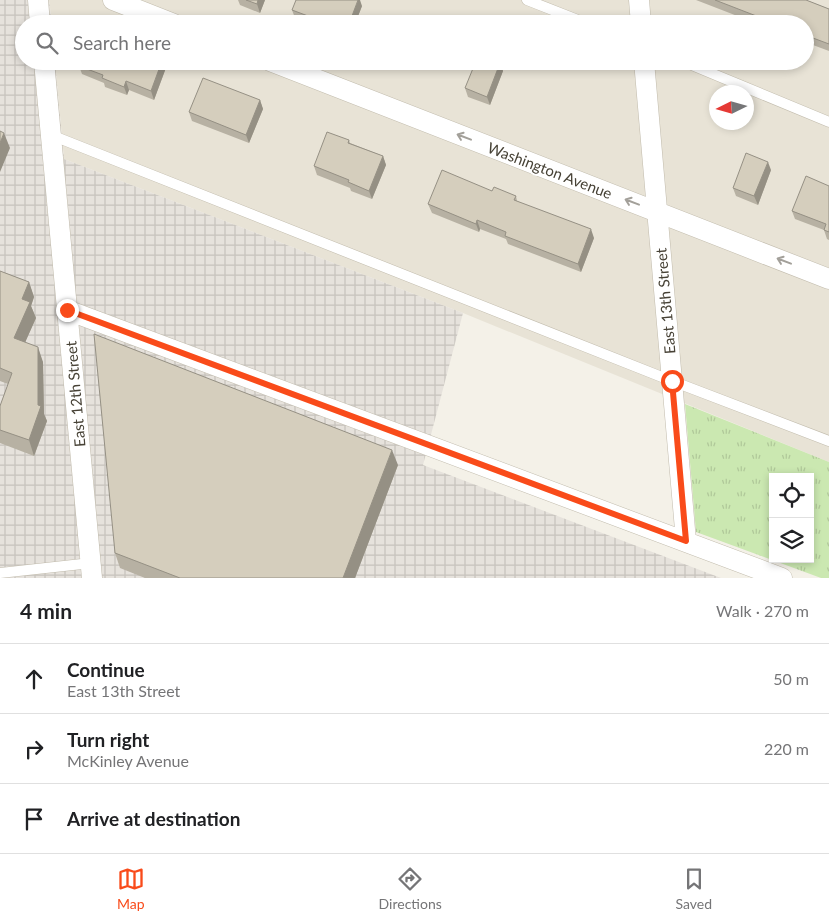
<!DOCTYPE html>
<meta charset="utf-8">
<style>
body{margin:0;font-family:Lato,sans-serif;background:#f6f6f6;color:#202124}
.controls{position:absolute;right:15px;bottom:15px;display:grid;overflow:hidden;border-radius:0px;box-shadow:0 2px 8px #0003}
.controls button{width:45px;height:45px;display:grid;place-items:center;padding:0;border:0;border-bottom:1px solid #e0e0e0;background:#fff;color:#202124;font:25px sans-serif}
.compass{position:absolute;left:709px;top:85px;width:45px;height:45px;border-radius:50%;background:#fff;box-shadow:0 2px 8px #0003;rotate:265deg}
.stop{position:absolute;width:15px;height:15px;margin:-11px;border:4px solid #f94b1a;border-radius:50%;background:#fff}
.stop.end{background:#f94b1a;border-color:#fff;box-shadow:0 1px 5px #0008}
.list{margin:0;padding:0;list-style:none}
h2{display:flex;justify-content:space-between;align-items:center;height:65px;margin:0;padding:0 20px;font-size:21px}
h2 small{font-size:16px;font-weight:400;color:#757577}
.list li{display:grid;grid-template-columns:32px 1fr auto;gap:15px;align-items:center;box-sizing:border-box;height:70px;padding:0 20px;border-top:1px solid #e0e0e0}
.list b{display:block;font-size:19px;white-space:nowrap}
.list p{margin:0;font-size:16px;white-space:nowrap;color:#757577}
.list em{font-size:16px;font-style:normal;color:#757577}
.icon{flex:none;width:28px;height:28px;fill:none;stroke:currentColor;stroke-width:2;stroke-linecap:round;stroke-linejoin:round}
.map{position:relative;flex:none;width:829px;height:578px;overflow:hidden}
.search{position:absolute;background:#fff;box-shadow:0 2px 8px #0003;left:15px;right:15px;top:15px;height:55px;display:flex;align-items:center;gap:12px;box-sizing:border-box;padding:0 18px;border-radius:28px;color:#757577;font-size:19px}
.sheet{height:275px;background:#fff}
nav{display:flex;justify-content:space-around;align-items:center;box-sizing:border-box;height:70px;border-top:1px solid #e0e0e0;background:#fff;font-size:14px;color:#757577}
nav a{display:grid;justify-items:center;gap:2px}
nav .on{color:#f94b1a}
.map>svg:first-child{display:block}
.residential{fill:#e8e3d6;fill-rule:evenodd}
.industrial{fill:url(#industrial-grid)}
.grass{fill:url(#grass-tufts);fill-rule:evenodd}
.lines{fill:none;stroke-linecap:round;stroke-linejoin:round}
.lane-casing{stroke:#c2bcad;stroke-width:11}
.street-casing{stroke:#c2bcad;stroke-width:21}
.lane{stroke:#fff;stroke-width:10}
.street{stroke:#fff;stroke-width:20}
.wall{fill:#b7b1a3}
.shaded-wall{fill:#959084}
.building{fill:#d5cebd;stroke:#959084}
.oneway{stroke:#a3a09a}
.route{stroke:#f94b1a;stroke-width:6}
.labels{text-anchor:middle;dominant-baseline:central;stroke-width:4;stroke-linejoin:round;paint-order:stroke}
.street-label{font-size:15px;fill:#474236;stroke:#fff}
</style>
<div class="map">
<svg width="829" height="578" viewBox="0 0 829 578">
<defs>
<pattern id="industrial-grid" width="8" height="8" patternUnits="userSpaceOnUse" patternTransform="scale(1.25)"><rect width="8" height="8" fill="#e6e2dc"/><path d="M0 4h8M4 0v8" fill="none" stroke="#c7c3bd"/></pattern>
<pattern id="grass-tufts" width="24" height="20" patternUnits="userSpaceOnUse" patternTransform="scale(1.25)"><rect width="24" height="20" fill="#cbe8b1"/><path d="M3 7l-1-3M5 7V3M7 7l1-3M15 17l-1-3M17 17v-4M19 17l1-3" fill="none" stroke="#b0c899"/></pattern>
</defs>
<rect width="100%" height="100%" fill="#f4f1e8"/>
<path class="residential" d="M49,0H829V462L463,313L64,159L55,61H805V24H52ZM716,92H746V122H716Z"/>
<path class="industrial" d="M0,0H49L52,24H24V61H55L64,159L463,313L423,465L721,578H0Z"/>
<path class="grass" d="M685,404L829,462V578H821L696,532ZM773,477H810V559H773Z"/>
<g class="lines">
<g class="lane-casing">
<path id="lane" d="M527,0L588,24
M682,61L829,122
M51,135L672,381L829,441
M0,573L91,563"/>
</g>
<g class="street-casing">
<path id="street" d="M38,0L40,24
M113,0L174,24
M639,0L641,24
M44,61L92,578
M270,61L829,279
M644,61L686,541
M67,310L782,578"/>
</g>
<use href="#lane" class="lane"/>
<use href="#street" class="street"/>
</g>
<path class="wall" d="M238,0H265L260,13L240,5Z
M696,0H806L829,9V51L805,42V24H758Z
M362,6L355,24H310L295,18L292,10Z
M80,61H166L167,65L154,100L129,90L127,95L105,87L104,83L82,74L79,66Z
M500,63L503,71L490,105L468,97L465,88Z
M260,100L263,109L249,143L192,121L189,112Z
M349,140L350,143L383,156L386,165L372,199L351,191L350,188L317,175L314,166Z
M771,170L758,205L736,196L733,188Z
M829,186V240L827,239L824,230L795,219L792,211Z
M492,191L516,196L517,201L594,238L581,272L508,244L506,239L480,229L479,232L432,213L428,204Z
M0,271L29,282L34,297L31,306L36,318L25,342L43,362L44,414L47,421L34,456L0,443V406L8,384L0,381Z
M398,465L355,578H145L120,568L115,553Z"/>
<path class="shaded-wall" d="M258,0H265L260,13L257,4Z
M358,0H360L362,6L355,24H349Z
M162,61H166L167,65L154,100L151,91Z
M500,63L503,71L490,105L487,97Z
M126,81L129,90L127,95L124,87Z
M260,100L263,109L249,143L246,135Z
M4,133L10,148L0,172V143Z
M383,156L386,165L372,199L369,191Z
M768,162L771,170L758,205L754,196Z
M477,220L480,229L479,232L476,224Z
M591,229L594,238L581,272L578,264Z
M29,282L34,297L31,306L36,318L20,354L14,338L22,299Z
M38,347L43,362L44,414L47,421L34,456L29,440L38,405Z
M392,450L398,465L355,578H343Z"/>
<path class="building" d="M246,0H258L257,4Z
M296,0H358L349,24H325L324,23V22L292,10Z
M715,0H806L829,9V44L805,35V24H777Z
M80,61H162L151,91L126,81L124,87L102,78L103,75L79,66Z
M476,61H497L500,63L487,97L465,88Z
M203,78L260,100L246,135L189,112Z
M0,131L4,133L0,143Z
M327,132L349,140L348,143L383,156L369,191L348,182L349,180L314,166Z
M746,153L768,162L754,196L733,188Z
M442,170L492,191L494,187L516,196L514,200L591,229L578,264L505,236L506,232L477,220L476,224L428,204Z
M806,176L829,186V232L824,230L826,224L792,211Z
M0,271L29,282L22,299L30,302L14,338L38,347V405L41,406L29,440L0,430V406L12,373L0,368Z
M94,334L392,450L343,578H180L115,553Z"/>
<defs><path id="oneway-shaft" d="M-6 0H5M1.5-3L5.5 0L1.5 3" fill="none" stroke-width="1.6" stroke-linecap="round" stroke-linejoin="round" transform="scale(1.25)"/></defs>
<g class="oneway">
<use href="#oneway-shaft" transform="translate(464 137) rotate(-159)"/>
<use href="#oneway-shaft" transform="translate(632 202) rotate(-159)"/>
<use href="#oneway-shaft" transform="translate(784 261) rotate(-159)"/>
</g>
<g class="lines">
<path class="route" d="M67,310L686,541L672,381"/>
</g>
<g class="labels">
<g class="street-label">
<text transform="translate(550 170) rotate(21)">Washington Avenue</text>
<text transform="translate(665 301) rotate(-95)">East 13th Street</text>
<text transform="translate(75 394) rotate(-95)">East 12th Street</text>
</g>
</g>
</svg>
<div class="controls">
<button><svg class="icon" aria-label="locate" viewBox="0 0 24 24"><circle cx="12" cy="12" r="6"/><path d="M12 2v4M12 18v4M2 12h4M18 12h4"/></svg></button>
<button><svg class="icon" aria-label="layers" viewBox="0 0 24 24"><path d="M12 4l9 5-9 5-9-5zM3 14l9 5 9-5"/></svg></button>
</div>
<svg class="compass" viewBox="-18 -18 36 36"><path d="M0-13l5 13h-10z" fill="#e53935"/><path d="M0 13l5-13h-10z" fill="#757577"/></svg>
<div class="stop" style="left:672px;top:381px"></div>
<div class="stop end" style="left:67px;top:310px"></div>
<div class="search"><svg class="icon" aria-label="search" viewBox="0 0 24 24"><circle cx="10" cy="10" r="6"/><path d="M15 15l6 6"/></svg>Search here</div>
</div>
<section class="sheet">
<h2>4 min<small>Walk · 270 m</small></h2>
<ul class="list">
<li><svg class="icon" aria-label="ahead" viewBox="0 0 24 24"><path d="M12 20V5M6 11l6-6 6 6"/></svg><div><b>Continue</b><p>East 13th Street</p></div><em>50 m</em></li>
<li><svg class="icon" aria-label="right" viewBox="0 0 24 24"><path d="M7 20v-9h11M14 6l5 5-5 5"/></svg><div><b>Turn right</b><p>McKinley Avenue</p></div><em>220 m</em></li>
<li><svg class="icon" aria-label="arrive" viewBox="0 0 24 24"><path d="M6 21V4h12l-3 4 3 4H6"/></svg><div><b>Arrive at destination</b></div></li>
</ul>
</section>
<nav>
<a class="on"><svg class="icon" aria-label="map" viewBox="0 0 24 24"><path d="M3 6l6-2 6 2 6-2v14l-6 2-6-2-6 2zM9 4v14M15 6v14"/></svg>Map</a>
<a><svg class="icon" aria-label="directions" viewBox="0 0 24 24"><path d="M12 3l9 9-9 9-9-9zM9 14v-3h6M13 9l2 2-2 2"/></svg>Directions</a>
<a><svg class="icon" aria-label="saved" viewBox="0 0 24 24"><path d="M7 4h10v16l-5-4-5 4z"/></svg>Saved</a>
</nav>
